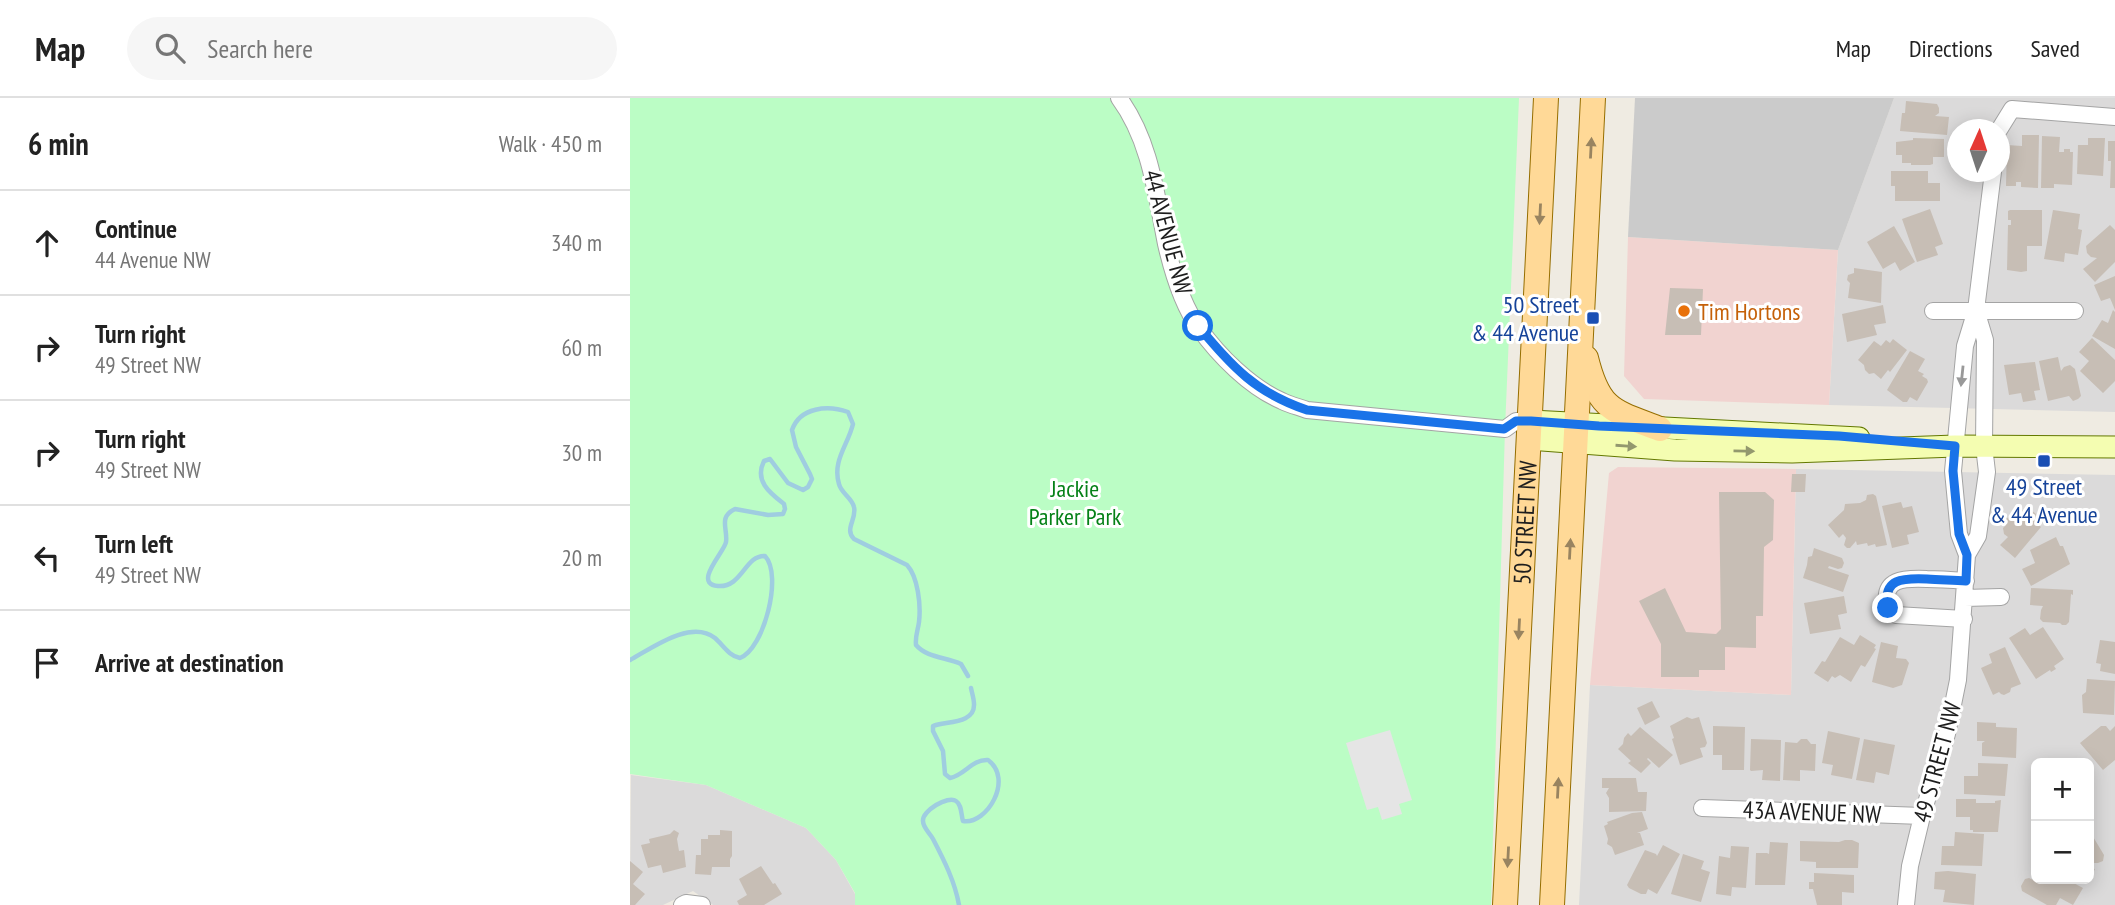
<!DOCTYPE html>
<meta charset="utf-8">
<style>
body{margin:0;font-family:"PT Sans Narrow",sans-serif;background:#f6f6f6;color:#222}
.controls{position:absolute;right:21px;bottom:21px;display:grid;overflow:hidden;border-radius:10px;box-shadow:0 4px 18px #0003}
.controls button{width:63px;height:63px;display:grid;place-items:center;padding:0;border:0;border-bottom:2px solid #e0e0e0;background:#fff;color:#222;font:35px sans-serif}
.compass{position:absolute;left:1317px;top:21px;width:63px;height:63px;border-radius:50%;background:#fff;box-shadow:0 4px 18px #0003;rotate:3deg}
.stop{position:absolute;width:21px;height:21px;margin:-16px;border:5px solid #1a73e8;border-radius:50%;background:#fff}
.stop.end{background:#1a73e8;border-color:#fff;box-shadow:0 2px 7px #0008}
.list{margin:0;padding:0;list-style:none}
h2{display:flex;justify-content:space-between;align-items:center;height:91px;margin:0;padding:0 28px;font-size:30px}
h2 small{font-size:23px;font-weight:400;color:#767676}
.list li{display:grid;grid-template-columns:46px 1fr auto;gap:21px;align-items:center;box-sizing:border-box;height:105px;padding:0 28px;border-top:2px solid #e0e0e0}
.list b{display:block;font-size:26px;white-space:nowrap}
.list p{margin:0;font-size:23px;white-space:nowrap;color:#767676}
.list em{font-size:23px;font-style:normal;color:#767676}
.icon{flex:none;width:38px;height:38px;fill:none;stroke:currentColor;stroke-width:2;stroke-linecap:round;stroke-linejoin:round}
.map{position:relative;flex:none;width:1485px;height:807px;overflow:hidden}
header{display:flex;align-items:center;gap:42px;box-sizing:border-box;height:98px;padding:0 35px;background:#fff;border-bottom:2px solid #e0e0e0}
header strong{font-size:33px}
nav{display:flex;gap:38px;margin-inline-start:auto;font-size:24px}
.search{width:490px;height:63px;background:#f6f6f6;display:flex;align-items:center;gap:18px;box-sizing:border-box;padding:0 24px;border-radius:38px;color:#767676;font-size:26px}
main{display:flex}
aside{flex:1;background:#fff}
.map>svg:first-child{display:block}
.residential{fill:#dbdada;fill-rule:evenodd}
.commercial{fill:#f1d3d0}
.religious{fill:#cbcbcb}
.park{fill:#bbfdc5}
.parking{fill:#e5e5e5}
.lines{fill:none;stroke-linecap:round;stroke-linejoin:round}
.stream{stroke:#9fcde0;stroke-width:4.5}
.building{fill:#c7beb5}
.street-casing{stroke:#a4a4a4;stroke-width:18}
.secondary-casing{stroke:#637800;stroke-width:23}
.primary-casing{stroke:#966e00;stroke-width:26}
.street{stroke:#fff;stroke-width:16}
.secondary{stroke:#f4fdb1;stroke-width:21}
.primary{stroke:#ffd997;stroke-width:24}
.oneway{fill:#998460}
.oneway2{fill:#999}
.oneway3{fill:#93986e}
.route{stroke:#1a73e8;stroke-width:9}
.food-dot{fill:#e8710a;stroke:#fff;stroke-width:2.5}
.transit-dot{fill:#1a4fb4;stroke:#fff;stroke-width:2.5}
.labels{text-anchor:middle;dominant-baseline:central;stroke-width:6;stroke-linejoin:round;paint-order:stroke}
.street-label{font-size:24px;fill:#1d1d1d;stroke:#fff}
.transit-label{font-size:24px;fill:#164399;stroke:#fff;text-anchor:end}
.food-label{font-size:24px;fill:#c56008;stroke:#fff;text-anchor:start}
.park-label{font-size:24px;fill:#058117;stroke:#fff}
</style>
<header>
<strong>Map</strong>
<div class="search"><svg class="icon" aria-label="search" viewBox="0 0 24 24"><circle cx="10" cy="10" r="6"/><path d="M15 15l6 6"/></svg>Search here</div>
<nav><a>Map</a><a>Directions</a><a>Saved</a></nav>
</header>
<main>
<aside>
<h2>6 min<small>Walk · 450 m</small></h2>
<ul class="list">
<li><svg class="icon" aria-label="ahead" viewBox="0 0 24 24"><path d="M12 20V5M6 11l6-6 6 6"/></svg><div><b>Continue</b><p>44 Avenue NW</p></div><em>340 m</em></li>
<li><svg class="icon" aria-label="right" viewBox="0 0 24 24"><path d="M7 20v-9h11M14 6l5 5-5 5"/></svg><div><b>Turn right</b><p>49 Street NW</p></div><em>60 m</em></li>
<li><svg class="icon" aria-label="right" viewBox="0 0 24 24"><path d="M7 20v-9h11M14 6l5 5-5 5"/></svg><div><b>Turn right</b><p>49 Street NW</p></div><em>30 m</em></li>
<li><svg class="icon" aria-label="left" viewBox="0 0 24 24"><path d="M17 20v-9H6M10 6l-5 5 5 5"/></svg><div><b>Turn left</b><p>49 Street NW</p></div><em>20 m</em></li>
<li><svg class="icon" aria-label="arrive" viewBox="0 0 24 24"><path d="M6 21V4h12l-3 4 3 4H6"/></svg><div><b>Arrive at destination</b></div></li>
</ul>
</aside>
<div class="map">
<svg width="1485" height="807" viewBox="0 0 1485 807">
<rect width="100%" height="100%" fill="#efebe2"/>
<path class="residential" d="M1264,0H1485V314L1199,307L1208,152ZM1328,32H1370V74H1328Z
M1166,371L1485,377V807H949L960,587L1161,597ZM1406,665H1459V781H1406Z
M1,677L76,687L176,730L206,762L225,796V807H83L63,793L33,807H0Z"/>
<path class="commercial" d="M998,139L1208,152L1199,307L1014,301L994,278Z
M988,369L1166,371L1161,597L960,587L979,375Z"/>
<path class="religious" d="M1005,0H1264L1208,152L998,139Z"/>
<path class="park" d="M0,0H889L875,331L861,807H225V795L206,762L176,730L76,687L0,676Z"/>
<path class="parking" d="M760,632L782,702L769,706L772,716L752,722L748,709L737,712L716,645Z"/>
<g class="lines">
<path class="stream" d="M0,562C22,550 61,521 85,540C93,547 99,558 110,560C134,551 153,477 135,458C115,457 112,490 88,488C62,486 95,453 96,444C98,431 88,419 105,411L138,417L153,416L155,411L154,406C140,395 124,383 134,363L140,361L158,385L173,392L178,389L182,381L180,376L166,349L162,332C170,309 198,307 218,314L223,326C218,347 202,363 209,386C211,395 222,400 224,409C227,421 214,431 224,441L277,467C288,479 291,507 289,524C288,532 285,538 286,547C297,560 316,559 331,566L338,578
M329,807C325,784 314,762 303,741C300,735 293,730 293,723C292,713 318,697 326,703C332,707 331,717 333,723C357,727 384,681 358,662C342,661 335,677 320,680L315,676L313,653L303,633V628C316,623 345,626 344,606C344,601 342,595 341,590"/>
</g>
<path class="building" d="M1276,3L1307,6L1309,10V15L1305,18L1319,19L1317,37L1270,33L1272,15H1275Z
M1392,37H1409L1408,90L1391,89V84H1386V88H1376L1377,47L1392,48Z
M1412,38L1430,39L1429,54H1434V51H1440V54H1443L1442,87L1424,86V90H1411Z
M1283,40L1314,41V59H1303V66L1300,67H1281V65H1272V57H1266V44L1283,42Z
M1458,40H1475L1473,78L1447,76L1448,47H1458Z
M1478,43H1485V90H1480L1481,63H1478Z
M1261,73H1298V85H1310V103H1265V88H1261Z
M1300,111L1313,146L1305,149L1308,157L1287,164L1272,121Z
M1380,112H1412V148H1397V173L1391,174L1377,172L1378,127H1381V122H1378V113Z
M1423,112L1450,116L1448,131L1452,132L1448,157L1435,155L1434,164L1414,161Z
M1480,127L1485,132V164L1465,184L1453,171L1467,160L1461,159L1457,155L1456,148Z
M1264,128L1285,164L1270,173L1265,164L1253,171L1237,144Z
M1224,170L1252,174L1251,205L1218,200L1220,185L1217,182L1218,177L1224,175Z
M1485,178V212L1480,200L1471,203L1464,187Z
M1040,190L1073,191L1071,237H1035Z
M1253,207L1256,225L1244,227L1247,237L1217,244L1212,216Z
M1483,212L1485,214V251L1462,238L1472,222L1478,225Z
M1462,240L1485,262V283L1473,295L1450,273L1459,263L1449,254Z
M1263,241L1277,252L1260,274L1258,272L1251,281L1244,275L1239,276L1235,272L1234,267L1228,262L1244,243L1251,248L1256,242L1260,245Z
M1280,253L1295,261L1288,273L1294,276L1292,278L1297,281L1298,284L1287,303L1280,299L1277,304H1273L1257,292Z
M1428,259L1431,273L1434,269L1440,267L1445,271L1451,298L1448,301L1443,303L1439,298L1418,303L1409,263Z
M1405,264L1410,292L1404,293L1406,302L1393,304L1391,295L1379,297L1374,267Z
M1162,376H1176L1175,394H1161Z
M1089,394H1135L1144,402L1143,442L1134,449L1133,518H1126V550L1095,549V572H1069V579H1031V546L1009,503L1035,490L1056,534L1086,536L1091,531Z
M1243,396L1246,398L1257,447L1246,449L1245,446L1238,448L1237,445L1227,447L1226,443L1220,450H1217L1214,447L1216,440L1213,436L1209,440L1198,427L1214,412L1215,406L1230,405L1236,402L1237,397Z
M1271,404L1273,410L1282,408L1289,434L1277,437L1279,446L1262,450L1252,408Z
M1388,408L1394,414L1401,412L1406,416L1404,422L1411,429L1385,460L1370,447L1378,439L1374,436L1373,430L1376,427L1373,425Z
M1426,439L1430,448H1433L1440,466L1401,488L1392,471L1405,465L1400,452Z
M1184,450L1212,460L1214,465L1212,470L1208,471L1199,468L1198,470L1219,477L1213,494L1173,480L1177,467L1178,459L1182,458Z
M1401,490L1443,492V497L1441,496L1439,524L1436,527H1432L1430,525L1413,524L1410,521L1411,512L1413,508L1400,507Z
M1214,498L1217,515L1208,517L1211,531L1180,536L1174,505Z
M1413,529L1434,561L1424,568L1426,571L1421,574L1420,572L1406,581L1379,540L1395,530L1400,537Z
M1230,537L1246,547L1244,550L1246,551L1235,569L1231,567L1221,584L1210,577L1205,580L1202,578L1198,584L1184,575L1192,563L1195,564L1210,539L1224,547Z
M1470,542L1485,544V576L1470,573L1471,566L1466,565Z
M1251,544L1268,548L1266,560L1276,561L1279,565L1272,587L1263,590L1242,584Z
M1375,549L1391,586L1381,590L1380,594L1374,597L1371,596L1369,594L1363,597L1351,570L1362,565L1359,556Z
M1457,581L1485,583L1484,617L1453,615L1452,597L1456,594Z
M1022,603L1030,619L1015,627L1007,610Z
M1057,619L1062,621L1069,619L1077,645L1075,649L1070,650L1073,659L1050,667L1042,641L1044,640L1040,628Z
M1347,624L1366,625V629L1387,630L1386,660L1352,658V645L1355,643H1347Z
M1083,628L1115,629L1114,672H1092V657H1083Z
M1471,628H1476L1480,633L1485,628V662L1473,672L1450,645Z
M1010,629L1043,657L1029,670L1018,660L1017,661L1021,665L1011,675L998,665L1001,663L988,651L993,646L994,640L998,635L1001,638Z
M1198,633L1230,640L1222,681L1201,677L1203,667L1192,665Z
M1121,641L1151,642L1150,683L1132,682L1133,672L1121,673L1120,672Z
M1171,641H1177L1181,646H1186L1185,673L1170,672V683L1153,682L1155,644L1167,645Z
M1234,641L1265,647L1259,677L1246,674L1244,685L1226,682Z
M1348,665L1378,666L1375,698L1334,696V678H1348Z
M972,680H1006L1008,694H1017L1016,713L979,714V700L976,695L979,690H972Z
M1326,701H1346V705H1365V703L1371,702L1368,734H1343V732H1340V719H1326Z
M1012,714L1018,731L1007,735H1010L1014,747L985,757L982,749L977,746L978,741L974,728L978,726L977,724L1002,715Z
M44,732L49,735L47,741L49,753L54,752L56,769L33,775L31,767L18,770L11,747L20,745L19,741L40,736Z
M90,732L102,733V758L100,761V769H82L81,777L65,776L66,757H71V741H78V737H90Z
M1459,732L1474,757L1473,763L1468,765H1461L1465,772L1459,775Z
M1325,734L1354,736L1352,768L1311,767L1312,748H1324Z
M1215,742H1222L1229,745L1228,770H1186V764L1170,763V743L1209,744Z
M1140,744L1158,745L1155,787H1125L1126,755H1137L1139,756Z
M1033,747L1050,756L1027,796L1018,791L1016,796H1011L999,790L997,787L1015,752L1026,756L1027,758Z
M1101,748L1119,749L1116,790L1102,789L1101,798L1086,796L1089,758L1100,760Z
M1053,756L1074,763L1071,771L1080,774L1071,804L1041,796Z
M0,763L13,774L3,786L15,796L5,807H0Z
M131,768L143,786L145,785L152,796L134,807H109L107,803L117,797L109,781Z
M1318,773L1346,776L1344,807L1313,804L1315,792L1304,791L1305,774Z
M1184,775L1224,777V795L1212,794V807H1187L1183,791H1179V784H1184Z
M1406,777V781H1436L1453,790L1443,807L1430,800L1426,807H1417L1392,793L1391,788L1395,781L1399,780L1403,782Z"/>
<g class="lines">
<g class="street-casing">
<path id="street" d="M489,0C520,42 526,95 536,146C542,172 553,208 569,230C589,258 620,289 652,303C660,307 669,309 677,312L875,331L886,323H901
M1369,32L1382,11L1485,19
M1303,213H1445
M1337,457L1348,438L1357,374L1354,348L1355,242L1346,212
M1335,500L1371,499
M1334,521L1266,517L1258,510C1251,480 1274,480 1297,481C1310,481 1323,482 1336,483
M1072,710L1292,718
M52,807L56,805L72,807
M1276,807L1280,768L1292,718L1317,636L1328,582L1337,457L1329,436L1323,373L1335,248L1346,212L1363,74"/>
</g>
<g class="secondary-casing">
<path id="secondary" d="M901,323L1229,340
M899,341L1045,352L1162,354L1325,348L1485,349"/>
</g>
<g class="primary-casing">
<g id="primary">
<path d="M956,260C969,313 983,313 1030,331"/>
<path id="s1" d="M875,807L916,0"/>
<path d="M922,807L963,0"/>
</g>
</g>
<use href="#street" class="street"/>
<use href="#secondary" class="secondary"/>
<use href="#primary" class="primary"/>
</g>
<defs><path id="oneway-solid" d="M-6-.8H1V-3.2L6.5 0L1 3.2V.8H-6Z" transform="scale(1.75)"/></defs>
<g class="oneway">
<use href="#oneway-solid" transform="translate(961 50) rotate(-87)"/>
<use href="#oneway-solid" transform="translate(910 116) rotate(93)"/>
<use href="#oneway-solid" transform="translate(940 451) rotate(-87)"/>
<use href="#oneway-solid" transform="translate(889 531) rotate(93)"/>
<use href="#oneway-solid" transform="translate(928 690) rotate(-87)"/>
<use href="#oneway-solid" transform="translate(878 759) rotate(93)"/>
</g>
<use class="oneway2" href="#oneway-solid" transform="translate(1332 278) rotate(96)"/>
<g class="oneway3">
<use href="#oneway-solid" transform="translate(996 348) rotate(4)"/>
<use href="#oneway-solid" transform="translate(1114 353) rotate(1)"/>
</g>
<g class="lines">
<path class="route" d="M568,228C603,269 624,294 677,312L874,331L886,323H901L969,328L1209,338L1325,348L1323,373L1329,436L1337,457L1336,483C1323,482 1310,482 1297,481C1273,480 1252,480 1258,510"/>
</g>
<circle class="food-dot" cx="1054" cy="213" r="7"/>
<g class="transit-dot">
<rect x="956" y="213" width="14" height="14" rx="3.5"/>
<rect x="1407" y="356" width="14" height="14" rx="3.5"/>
</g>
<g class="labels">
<g class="street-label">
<text transform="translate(538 134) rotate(75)">44 AVENUE NW</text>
<text stroke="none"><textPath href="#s1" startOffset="383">50 STREET NW</textPath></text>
<text transform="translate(1307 664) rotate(-75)">49 STREET NW</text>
<text transform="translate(1182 714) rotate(2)">43A AVENUE NW</text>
</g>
<g class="transit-label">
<text x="949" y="206">50 Street<tspan x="949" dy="28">&amp; 44 Avenue</tspan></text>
<text x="1414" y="388" text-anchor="middle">49 Street<tspan x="1414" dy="28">&amp; 44 Avenue</tspan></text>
</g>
<g class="food-label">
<text x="1068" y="213">Tim Hortons</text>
</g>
<g class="park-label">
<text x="445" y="390">Jackie<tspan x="445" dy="28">Parker Park</tspan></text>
</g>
</g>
</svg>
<div class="controls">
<button>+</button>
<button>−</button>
</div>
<svg class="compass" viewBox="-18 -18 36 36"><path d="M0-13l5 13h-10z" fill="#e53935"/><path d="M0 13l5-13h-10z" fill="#767676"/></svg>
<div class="stop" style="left:568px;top:228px"></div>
<div class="stop end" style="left:1258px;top:510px"></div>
</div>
</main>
